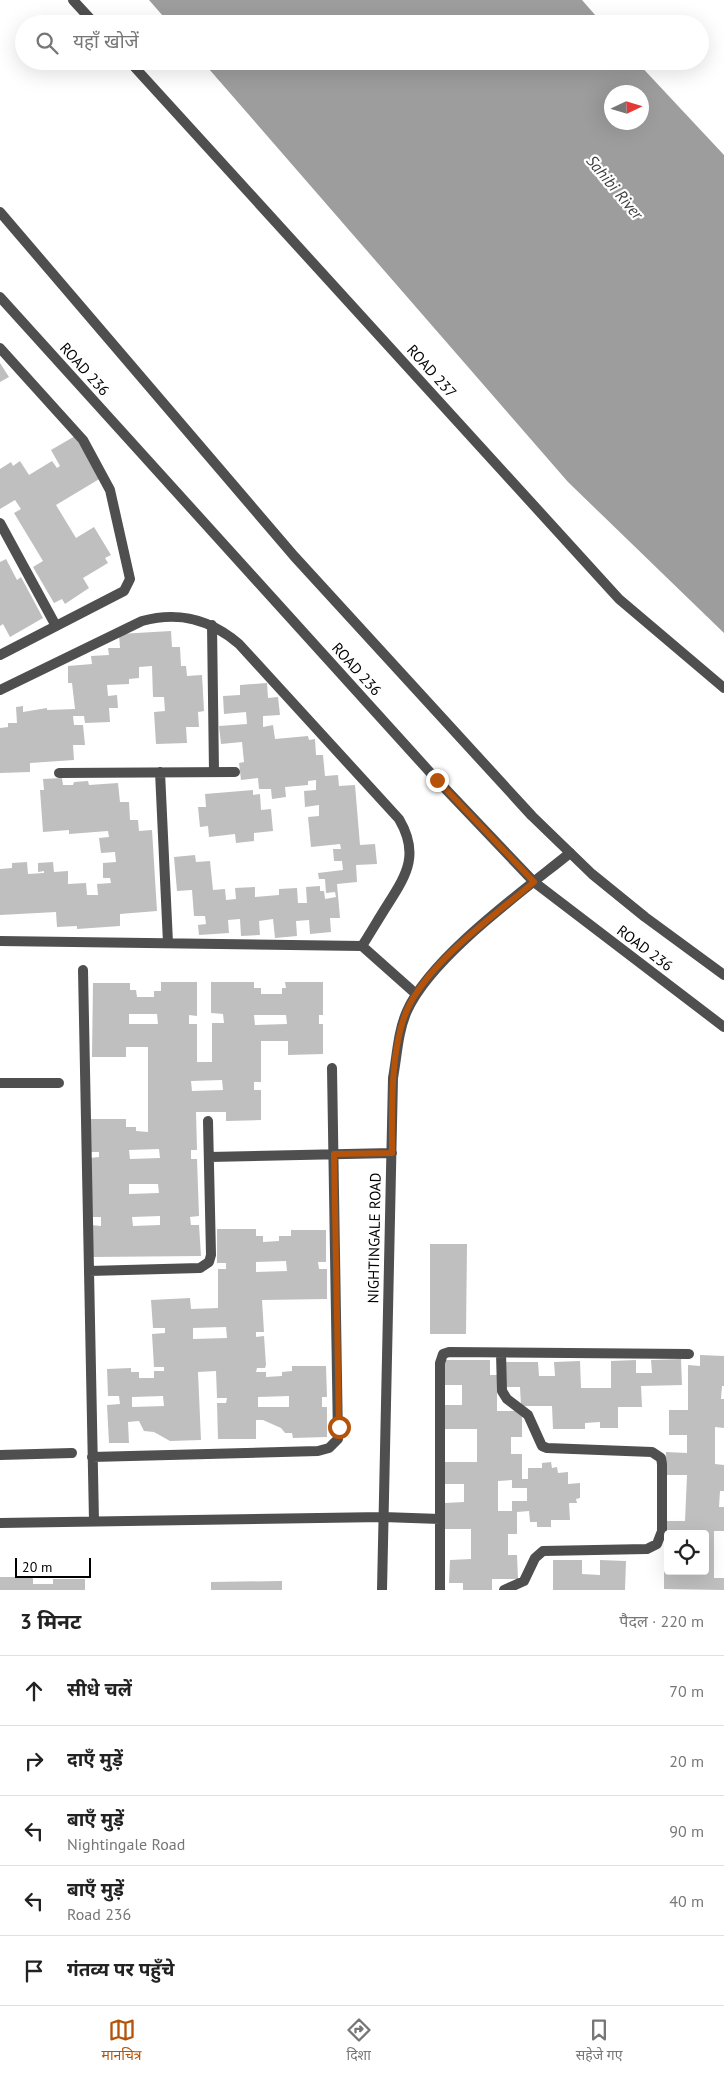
<!DOCTYPE html>
<html lang="hi">
<meta charset="utf-8">
<style>
body{margin:0;font-family:"PT Sans","Noto Sans Devanagari",sans-serif;background:#f2f2f2;color:#222}
.controls{position:absolute;right:15px;bottom:15px;display:grid;overflow:hidden;border-radius:5px;box-shadow:0 5px 20px #0002}
.controls button{width:45px;height:45px;display:grid;place-items:center;padding:0;border:0;border-bottom:1px solid #e0e0e0;background:#fff;color:#222;font:25px sans-serif}
.compass{position:absolute;left:604px;top:85px;width:45px;height:45px;border-radius:50%;background:#fff;box-shadow:0 5px 20px #0002;rotate:86deg}
.scale{position:absolute;left:15px;bottom:12px;width:76px;box-sizing:border-box;padding-left:5px;border:2px solid #000;border-top:0;font-size:14px;line-height:18px;white-space:nowrap;color:#000;-webkit-text-stroke:4px #fff;paint-order:stroke}
.stop{position:absolute;width:15px;height:15px;margin:-11px;border:4px solid #b45309;border-radius:50%;background:#fff}
.stop.end{background:#b45309;border-color:#fff;box-shadow:0 1px 5px #0008}
.list{margin:0;padding:0;list-style:none}
h2{display:flex;justify-content:space-between;align-items:center;height:65px;margin:0;padding:0 20px;font-size:21px}
h2 small{font-size:16px;font-weight:400;color:#767676}
.list li{display:grid;grid-template-columns:32px 1fr auto;gap:15px;align-items:center;box-sizing:border-box;height:70px;padding:0 20px;border-top:1px solid #e0e0e0}
.list b{display:block;font-size:19px;white-space:nowrap}
.list p{margin:0;font-size:16px;white-space:nowrap;color:#767676}
.list em{font-size:16px;font-style:normal;color:#767676}
.icon{flex:none;width:28px;height:28px;fill:none;stroke:currentColor;stroke-width:2;stroke-linecap:round;stroke-linejoin:round}
.map{position:relative;flex:none;width:724px;height:1590px;overflow:hidden}
.search{position:absolute;background:#fff;box-shadow:0 5px 20px #0002;left:15px;right:15px;top:15px;height:55px;display:flex;align-items:center;gap:12px;box-sizing:border-box;padding:0 18px;border-radius:28px;color:#767676;font-size:19px}
.sheet{height:415px;background:#fff}
nav{display:flex;justify-content:space-around;align-items:center;box-sizing:border-box;height:70px;border-top:1px solid #e0e0e0;background:#fff;font-size:14px;color:#767676}
nav a{display:grid;justify-items:center;gap:2px}
nav .on{color:#b45309}
.map>svg:first-child{display:block}
.water{fill:#9d9d9d;fill-rule:evenodd}
.building{fill:#bfbfbf;fill-rule:evenodd}
.lines{fill:none;stroke-linecap:round;stroke-linejoin:round}
.service{stroke:#4f4f4f;stroke-width:10}
.minor{stroke:#4f4f4f;stroke-width:10}
.tertiary{stroke:#4f4f4f;stroke-width:10}
.route{stroke:#b45309;stroke-width:6}
.labels{text-anchor:middle;dominant-baseline:central;stroke-width:4.5;stroke-linejoin:round;paint-order:stroke}
.street-label{font-size:15px;fill:#000;stroke:#fff}
.water-label{font-size:16px;font-style:italic;fill:#3e3e3e;stroke:#fff}
</style>
<div class="map">
<svg width="724" height="1590" viewBox="0 0 724 1590">
<rect width="100%" height="100%" fill="#fff"/>
<path class="water" d="M149,0H582L603,24H170Z
M202,61H636L724,155V633L568,482ZM612,92H642V122H612Z"/>
<path class="building" d="M0,363L9,377L0,382Z
M75,436L101,478L56,505L76,538L94,527L111,555L105,558L108,563L83,578L89,588L65,604L62,599L54,603L33,567L43,561L14,513L21,509L15,500L0,509V469L11,462L13,466L20,461L29,475L52,461L57,468L60,466L51,450Z
M6,559L17,580L21,577L43,618L10,637L3,624L0,626V562Z
M171,631L172,647H180L181,666H186L187,676L202,675L204,711L198,712L199,727H186L187,743L156,744L154,712L165,711L164,697H153L152,666L139,667V678L129,679V684L107,685L108,696L117,695L118,708H109L110,722L85,723L84,716H73L74,725H83L85,745H73L74,760L30,763V772L0,773V728L8,727V723H17L16,707L23,706V712L47,708V710L75,709L72,683H68V666L92,664L91,656L109,655L108,648H120L119,634Z
M267,683L268,698L278,697L280,715L263,716V727L273,725L275,739L308,736L309,740L315,739L316,755H323L325,776L338,775L339,786L355,785L360,845L375,844L377,864L356,865L357,882L337,884L340,918H330L331,932L310,934L309,920L296,921L297,936L275,938L273,919L259,921L260,935L241,936L240,919L228,920L229,933L199,935L198,925L206,924L205,916H194L192,890L177,891L174,857L195,855L196,862L210,861L213,890L225,889L226,900L236,899L235,888L255,887V897L279,895V889L297,888L298,903H307L306,887L320,886V891H324L325,899L336,897L335,892L326,893L325,879H319L318,873L343,870L342,861H334L333,849H341L340,844L311,847L308,817L319,816V805L305,807L304,791L316,790V780L308,781V785L285,787L286,797L272,799L271,789H259L258,778L241,780L239,763L244,762L242,742L221,744L219,726L247,724L246,712L224,714L223,696L240,695V685Z
M62,778L63,785H73L74,782L88,781L89,785L118,783L120,802H129L130,820H138L139,831L152,830L157,911L120,914V926L77,929V926L57,927L56,912L0,915V869L12,868V863L27,862L28,874L44,873V871L38,872V863L53,862L54,872L68,871V884L86,883L87,895H98L97,884L111,883L110,878H103V863L116,862L115,852L101,853L99,838L109,837L108,831L69,834V830L43,832L40,790H44L43,779Z
M253,790V795L260,794L261,810L271,809L273,831L254,833V841L236,843L235,834L209,837L208,826L200,827L198,807H206L205,794Z
M161,982H197V1016L189,1015V1024H197V1062H212V1023H224L223,1014L211,1013V982H254V988H261V994H282V988H286L285,982H323V1015H319V1024H323V1054L288,1055V1041H261V1082H254V1090H261V1120L226,1121V1112H196L197,1150H191V1159H197L199,1216L190,1217L191,1225H199L201,1256L91,1257V1225L101,1226V1217H90V1158L99,1157V1152H90V1119H126V1127H136V1131L148,1132V1047H126V1057H92L93,983H130V990H136L137,997H154V991H161ZM129,1014H157L158,1024H129ZM254,1015H286L287,1024L255,1025ZM222,1080L223,1090L192,1091L191,1081ZM159,1149L160,1158L130,1159L129,1150ZM129,1184H158L159,1193L129,1194ZM160,1216V1225L133,1226L132,1217Z
M217,1229H256V1236H263V1242L279,1241V1236H291V1230H326V1262H318L319,1269H327V1299L262,1300L264,1332H256V1337L264,1336L266,1365L265,1368H257L256,1372H266V1377L282,1376V1372L292,1371V1366H326L327,1397H322V1407H327V1437L293,1438L292,1433H285L281,1428L263,1420H256V1439H218L217,1403H226L227,1398H217L216,1371L198,1372L201,1440L170,1441L154,1432L144,1431L139,1421L128,1422L129,1443H109L107,1405L120,1404L119,1396H108L107,1369L131,1368V1372H139V1378H154V1371H164V1367H154L152,1334L165,1333V1328H153L151,1300L190,1298L191,1309L218,1308V1269H226V1263H217ZM286,1261L287,1271L256,1272V1262ZM226,1327L227,1338L193,1339V1328ZM163,1396L164,1406L132,1407V1397ZM289,1396V1407H258V1397Z
M430,1244H467L466,1334H430Z
M700,1355L724,1356V1386H722L721,1399H724V1428L715,1427V1464L724,1465V1491H720L719,1507H724V1531H714V1578H724V1590L664,1589V1564H668V1571H705V1534H667V1521H685L687,1475H666V1452L687,1453V1435H669V1410H688V1365L700,1366Z
M681,1359L682,1385L641,1386L642,1407H618V1428H600V1422L585,1423V1429H553L552,1406H521L520,1387H506V1362H538L539,1376H555L554,1362L580,1361L581,1388H611V1361L636,1360V1373H652L651,1360Z
M444,1360H490V1375H497V1411H522V1437H511V1454H522V1479H528V1468H542V1463L551,1462L552,1468L557,1467L558,1473L568,1472V1484L580,1483V1498L576,1499L577,1503H569L570,1520H551V1527H537V1522H530L529,1511L517,1512V1534H508V1555H517L518,1579H492V1590H463V1583H449L450,1560L471,1559V1529H445V1503L464,1502V1484H445V1462H477V1429H444V1405H462V1385H444ZM512,1480V1488H527V1501H512V1511H498V1481Z
M553,1560H582V1574L600,1575V1560L626,1561L625,1590H553Z
M0,1577H33V1584H53V1579H85V1590H0Z
M282,1581V1590H211V1582Z"/>
<g class="lines">
<path class="service" d="M73,0L95,24
M129,61L619,599L724,688"/>
<path class="minor" d="M0,348L83,440L110,490L130,579L124,591L0,655
M0,523L56,626
M212,625L214,772
M0,690L142,621C179,611 210,619 239,644L399,819C419,853 408,873 388,904C379,918 371,932 362,946
M160,772L168,943
M59,773L235,772
M0,941L362,946L416,994
M83,970L94,1521
M0,1083H59
M209,1157L392,1153
M89,1271L200,1268L209,1262L211,1255L208,1121
M501,1353L502,1391L507,1399L528,1415L542,1446L547,1448L652,1452L661,1458L662,1464V1531L657,1544L647,1549L543,1551L535,1558L524,1581L504,1590
M0,1455L72,1453
M92,1457L318,1451L329,1448L338,1439L332,1068
M440,1519V1363L443,1354L449,1352L689,1354
M0,1523L383,1517L440,1519V1590
M382,1590L393,1078C397,1056 398,1031 407,1011C431,957 523,891 570,853"/>
<path class="tertiary" d="M0,212L294,556L532,816L592,874L645,917L724,975
M0,297L437,780L534,882L724,1027"/>
</g>
<g class="lines">
<path class="route" d="M339,1427L334,1154L392,1153C392,1111 390,1049 407,1010C429,961 494,916 534,882L437,780"/>
</g>
<g class="labels">
<g class="street-label">
<text transform="translate(85 369) rotate(48)">ROAD 236</text>
<text transform="translate(432 371) rotate(48)">ROAD 237</text>
<text transform="translate(357 669) rotate(48)">ROAD 236</text>
<text transform="translate(645 948) rotate(37)">ROAD 236</text>
<text transform="translate(374 1238) rotate(-89)">NIGHTINGALE ROAD</text>
</g>
<g class="water-label">
<text transform="translate(615 187) rotate(50)">Sahibi River</text>
</g>
</g>
</svg>
<div class="controls">
<button><svg class="icon" aria-label="locate" viewBox="0 0 24 24"><circle cx="12" cy="12" r="6"/><path d="M12 2v4M12 18v4M2 12h4M18 12h4"/></svg></button>
</div>
<svg class="compass" viewBox="-18 -18 36 36"><path d="M0-13l5 13h-10z" fill="#e53935"/><path d="M0 13l5-13h-10z" fill="#767676"/></svg>
<div class="scale">20 m</div>
<div class="stop" style="left:339px;top:1427px"></div>
<div class="stop end" style="left:437px;top:780px"></div>
<div class="search"><svg class="icon" aria-label="search" viewBox="0 0 24 24"><circle cx="10" cy="10" r="6"/><path d="M15 15l6 6"/></svg>यहाँ खोजें</div>
</div>
<section class="sheet">
<h2>3 मिनट<small>पैदल · 220 m</small></h2>
<ul class="list">
<li><svg class="icon" aria-label="ahead" viewBox="0 0 24 24"><path d="M12 20V5M6 11l6-6 6 6"/></svg><div><b>सीधे चलें</b></div><em>70 m</em></li>
<li><svg class="icon" aria-label="right" viewBox="0 0 24 24"><path d="M7 20v-9h11M14 6l5 5-5 5"/></svg><div><b>दाएँ मुड़ें</b></div><em>20 m</em></li>
<li><svg class="icon" aria-label="left" viewBox="0 0 24 24"><path d="M17 20v-9H6M10 6l-5 5 5 5"/></svg><div><b>बाएँ मुड़ें</b><p>Nightingale Road</p></div><em>90 m</em></li>
<li><svg class="icon" aria-label="left" viewBox="0 0 24 24"><path d="M17 20v-9H6M10 6l-5 5 5 5"/></svg><div><b>बाएँ मुड़ें</b><p>Road 236</p></div><em>40 m</em></li>
<li><svg class="icon" aria-label="arrive" viewBox="0 0 24 24"><path d="M6 21V4h12l-3 4 3 4H6"/></svg><div><b>गंतव्य पर पहुँचे</b></div></li>
</ul>
</section>
<nav>
<a class="on"><svg class="icon" aria-label="map" viewBox="0 0 24 24"><path d="M3 6l6-2 6 2 6-2v14l-6 2-6-2-6 2zM9 4v14M15 6v14"/></svg>मानचित्र</a>
<a><svg class="icon" aria-label="directions" viewBox="0 0 24 24"><path d="M12 3l9 9-9 9-9-9zM9 14v-3h6M13 9l2 2-2 2"/></svg>दिशा</a>
<a><svg class="icon" aria-label="saved" viewBox="0 0 24 24"><path d="M7 4h10v16l-5-4-5 4z"/></svg>सहेजे गए</a>
</nav>
